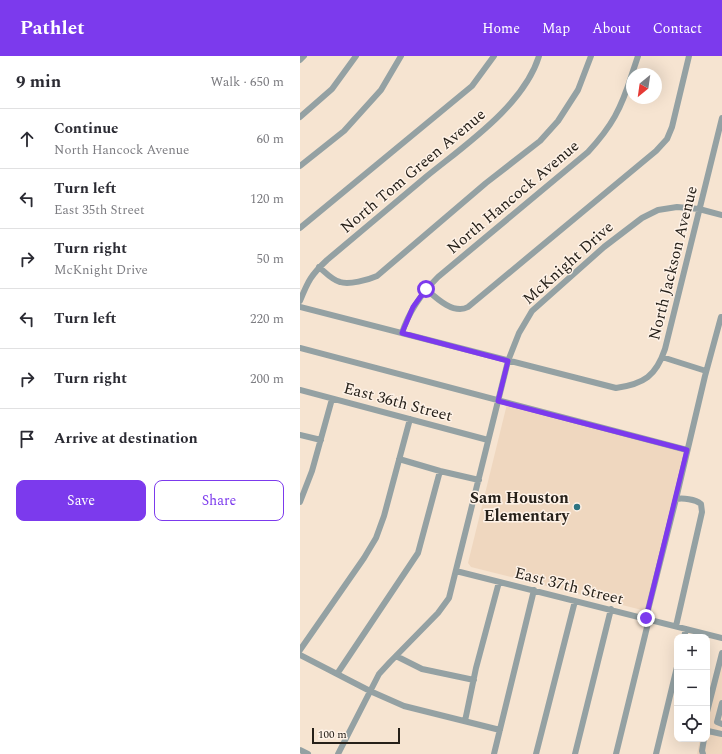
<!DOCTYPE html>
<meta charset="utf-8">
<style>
body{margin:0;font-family:Spectral,serif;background:#f2f2f3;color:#2b2b33}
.controls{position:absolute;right:12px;bottom:12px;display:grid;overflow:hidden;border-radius:8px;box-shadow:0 4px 16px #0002}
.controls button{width:36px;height:36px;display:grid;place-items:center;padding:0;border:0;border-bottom:1px solid #e1e1e2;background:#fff;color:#2b2b33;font:20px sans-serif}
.compass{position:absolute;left:326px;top:12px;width:36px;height:36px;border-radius:50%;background:#fff;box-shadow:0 4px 16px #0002;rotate:209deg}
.scale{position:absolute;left:12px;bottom:10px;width:88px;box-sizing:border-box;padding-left:4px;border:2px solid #262019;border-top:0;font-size:11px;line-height:14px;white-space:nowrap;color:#262019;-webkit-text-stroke:3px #fef2e7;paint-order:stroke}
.stop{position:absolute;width:12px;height:12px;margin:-9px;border:3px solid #7c3aed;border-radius:50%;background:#fff}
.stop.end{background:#7c3aed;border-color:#fff;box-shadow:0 1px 4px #0008}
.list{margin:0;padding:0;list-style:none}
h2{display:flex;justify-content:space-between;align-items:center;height:52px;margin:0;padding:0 16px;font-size:17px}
h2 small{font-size:13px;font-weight:400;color:#7c7c81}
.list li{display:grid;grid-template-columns:26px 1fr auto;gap:12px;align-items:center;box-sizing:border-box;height:60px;padding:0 16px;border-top:1px solid #e1e1e2}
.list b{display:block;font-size:15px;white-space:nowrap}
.list p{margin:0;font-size:13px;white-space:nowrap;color:#7c7c81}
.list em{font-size:13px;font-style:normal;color:#7c7c81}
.actions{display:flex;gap:8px;padding:12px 16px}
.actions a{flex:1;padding:9px 0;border:1px solid #7c3aed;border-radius:8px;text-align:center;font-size:14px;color:#7c3aed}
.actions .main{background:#7c3aed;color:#fff}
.icon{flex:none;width:22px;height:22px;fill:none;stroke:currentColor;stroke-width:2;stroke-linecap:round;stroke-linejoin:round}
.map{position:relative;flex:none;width:422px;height:698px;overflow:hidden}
header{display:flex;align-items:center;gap:24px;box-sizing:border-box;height:56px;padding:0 20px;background:#7c3aed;color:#fff}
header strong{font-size:19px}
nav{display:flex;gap:22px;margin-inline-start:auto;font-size:14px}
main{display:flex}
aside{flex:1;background:#fff}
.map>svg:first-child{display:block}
.built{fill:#efd7bf}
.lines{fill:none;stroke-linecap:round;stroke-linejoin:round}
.minor{stroke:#94a1a3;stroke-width:6}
.route{stroke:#7c3aed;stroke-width:5}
.poi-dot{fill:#2e7481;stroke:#fef2e7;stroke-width:1.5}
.labels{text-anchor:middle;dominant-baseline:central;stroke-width:3;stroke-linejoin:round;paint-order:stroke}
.street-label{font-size:16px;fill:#262019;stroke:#fef2e7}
.poi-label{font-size:16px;font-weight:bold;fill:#262019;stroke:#fef2e7;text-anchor:end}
</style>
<header>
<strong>Pathlet</strong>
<nav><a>Home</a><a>Map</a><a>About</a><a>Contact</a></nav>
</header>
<main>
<aside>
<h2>9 min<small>Walk · 650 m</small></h2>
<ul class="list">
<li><svg class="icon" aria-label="ahead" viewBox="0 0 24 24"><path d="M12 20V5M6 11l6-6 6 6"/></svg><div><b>Continue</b><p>North Hancock Avenue</p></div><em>60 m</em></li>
<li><svg class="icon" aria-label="left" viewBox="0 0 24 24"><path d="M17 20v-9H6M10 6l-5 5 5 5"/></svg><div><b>Turn left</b><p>East 35th Street</p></div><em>120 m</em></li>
<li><svg class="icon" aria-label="right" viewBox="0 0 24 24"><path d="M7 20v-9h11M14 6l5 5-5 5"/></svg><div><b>Turn right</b><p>McKnight Drive</p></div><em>50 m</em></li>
<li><svg class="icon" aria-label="left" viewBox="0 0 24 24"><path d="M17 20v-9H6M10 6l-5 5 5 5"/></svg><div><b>Turn left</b></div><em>220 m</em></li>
<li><svg class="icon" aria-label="right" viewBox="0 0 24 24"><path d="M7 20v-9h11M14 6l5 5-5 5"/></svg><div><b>Turn right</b></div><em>200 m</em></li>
<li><svg class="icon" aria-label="arrive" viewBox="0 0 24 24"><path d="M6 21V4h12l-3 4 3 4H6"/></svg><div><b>Arrive at destination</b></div></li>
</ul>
<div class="actions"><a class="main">Save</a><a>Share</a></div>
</aside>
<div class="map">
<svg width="422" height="698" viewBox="0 0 422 698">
<rect width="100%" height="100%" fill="#f6e4d1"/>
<path class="built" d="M207,348L385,395L346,555L171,511L168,507Z
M422,594V698H397L400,683H407V655Z"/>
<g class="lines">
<path class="minor" d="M0,4L4,0
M332,18L338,0
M0,61L32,33L56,0
M0,110L44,75L81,34L101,0
M0,172L172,30L194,0
M19,211C25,216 32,224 40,226C49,229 68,224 77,220L186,127L240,85L258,65L278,34L291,0
M126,233C136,242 154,259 168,251L356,95L367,83L372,71L389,0
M0,245C8,225 11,219 27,204C60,176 94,148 127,120C165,89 224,49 239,0
M0,251L316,332C344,328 356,320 365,293L422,62
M102,277C109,255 121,238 138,221L288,96C312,70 321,53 332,18
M0,292L387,394
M362,301L406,315
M0,334L188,384
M0,379L21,384
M99,403L140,415L179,424
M376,443L405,320L421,261
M0,446L12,415L32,343
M156,515L422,582
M346,562L376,443C383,442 395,443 401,448L402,456L376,570
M384,581L386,573
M0,594L64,502L76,482L84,460L110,363
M0,599L70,635L104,650L200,674
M96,600L122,613L174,624
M37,618L118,497L140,415
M422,647L417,666L422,668
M407,656L422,597
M165,665L176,612L199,526
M407,676L408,675L422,678
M0,694L8,698
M38,698L79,618L90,606L138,557L149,542L208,305L219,277L232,255L304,191L342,162L358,154L377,151L399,153L422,159
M194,698L234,534
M236,698L275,545
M275,698L311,553
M316,698L349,563
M356,698L377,611
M403,698L402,695L404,683"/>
</g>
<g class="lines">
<path class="route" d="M126,233L113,251L102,277L208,305L198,345L387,394L346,562"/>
</g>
<circle class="poi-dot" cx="277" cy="451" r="4"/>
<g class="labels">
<g class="street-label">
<text transform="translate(113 115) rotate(-40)">North Tom Green Avenue</text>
<text transform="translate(213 141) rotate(-40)">North Hancock Avenue</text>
<text transform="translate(268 207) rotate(-42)">McKnight Drive</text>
<text transform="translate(373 207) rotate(-76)">North Jackson Avenue</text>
<text transform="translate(98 346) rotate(15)">East 36th Street</text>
<text transform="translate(269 530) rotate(14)">East 37th Street</text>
</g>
<g class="poi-label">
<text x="269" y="442">Sam Houston<tspan x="269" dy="18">Elementary</tspan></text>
</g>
</g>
</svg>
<div class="controls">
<button>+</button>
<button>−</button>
<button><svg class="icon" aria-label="locate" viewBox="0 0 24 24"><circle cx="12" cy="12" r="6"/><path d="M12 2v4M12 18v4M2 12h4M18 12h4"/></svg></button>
</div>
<svg class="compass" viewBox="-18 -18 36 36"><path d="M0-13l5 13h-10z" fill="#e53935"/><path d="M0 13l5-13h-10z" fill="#7c7c81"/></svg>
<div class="scale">100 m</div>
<div class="stop" style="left:126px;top:233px"></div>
<div class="stop end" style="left:346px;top:562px"></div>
</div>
</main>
